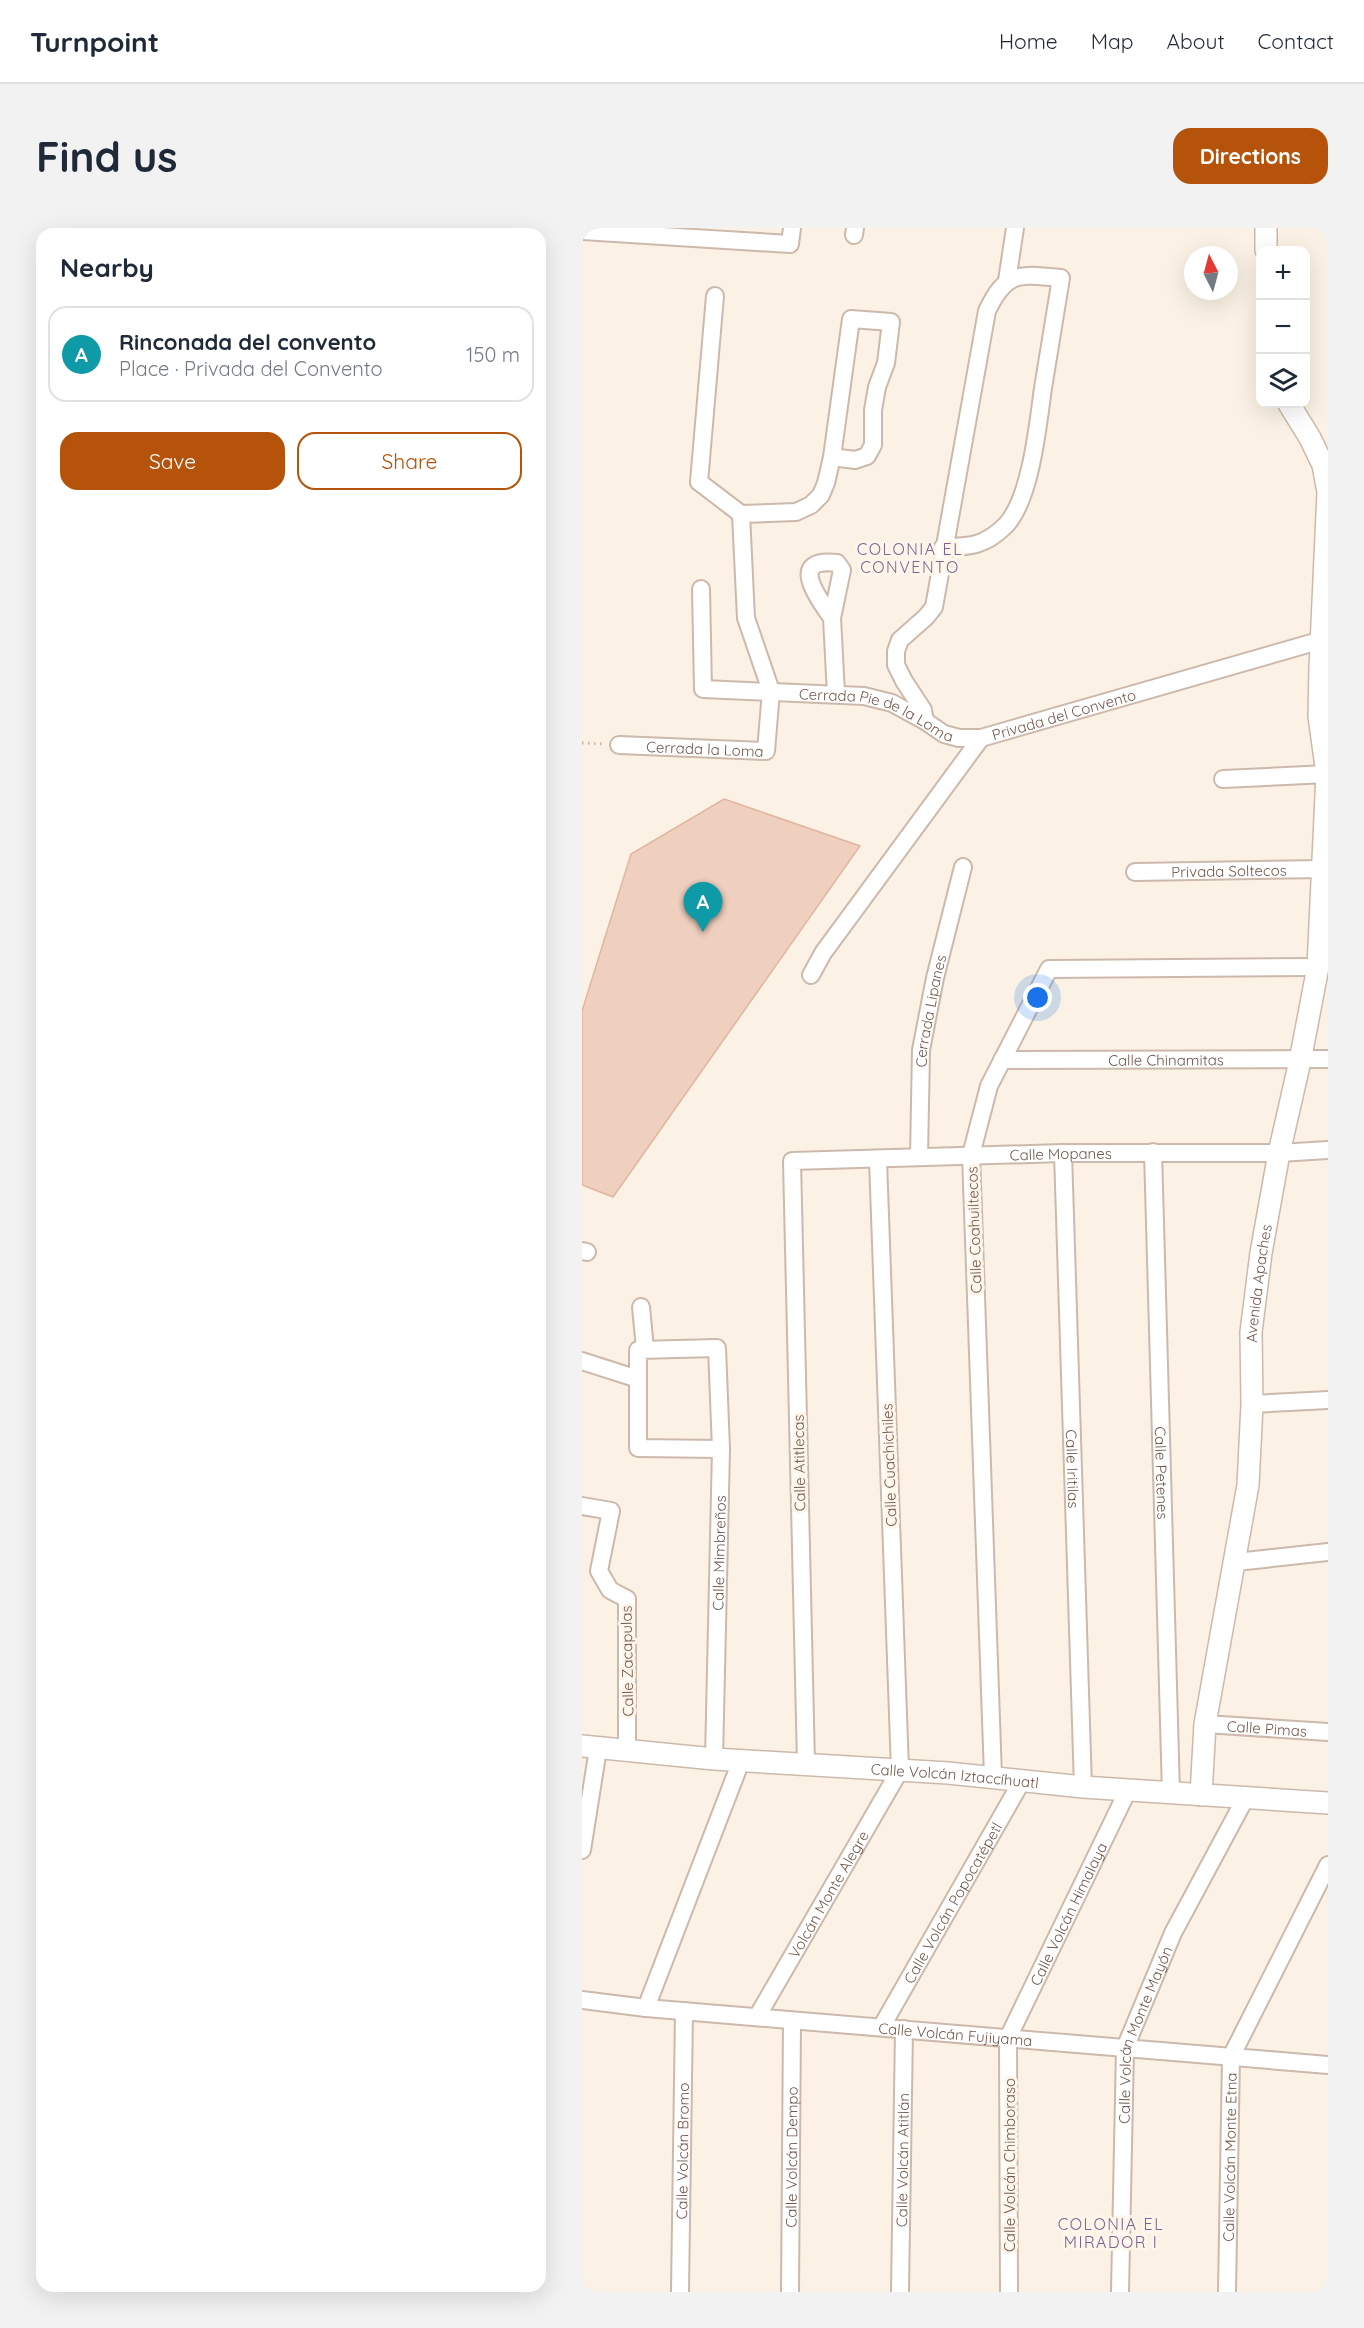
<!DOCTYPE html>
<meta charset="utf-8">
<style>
body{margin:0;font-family:Quicksand,sans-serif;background:#f2f2f3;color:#1f2937}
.controls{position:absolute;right:18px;top:18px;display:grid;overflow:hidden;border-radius:12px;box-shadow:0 6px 24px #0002}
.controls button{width:54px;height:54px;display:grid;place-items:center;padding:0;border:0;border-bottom:2px solid #e0e1e3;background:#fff;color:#1f2937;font:30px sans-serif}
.compass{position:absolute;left:602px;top:18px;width:54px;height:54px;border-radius:50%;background:#fff;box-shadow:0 6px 24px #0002;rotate:354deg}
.you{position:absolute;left:456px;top:770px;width:21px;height:21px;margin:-15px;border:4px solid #fff;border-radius:50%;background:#1a73e8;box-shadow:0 0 0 9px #1a73e833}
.badge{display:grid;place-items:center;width:39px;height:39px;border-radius:50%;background:#b45309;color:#fff;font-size:20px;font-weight:700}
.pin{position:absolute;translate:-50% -50px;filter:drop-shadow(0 2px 3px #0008)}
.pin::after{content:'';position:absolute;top:32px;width:21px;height:18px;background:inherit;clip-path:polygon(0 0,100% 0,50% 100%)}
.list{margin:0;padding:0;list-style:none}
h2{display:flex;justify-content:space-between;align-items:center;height:78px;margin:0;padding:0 24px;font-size:26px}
h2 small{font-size:20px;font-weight:400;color:#747a83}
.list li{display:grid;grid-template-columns:39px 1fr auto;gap:18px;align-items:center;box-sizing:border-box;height:96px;margin:0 12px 12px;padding:0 12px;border:2px solid #e0e1e3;border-radius:18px}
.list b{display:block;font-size:22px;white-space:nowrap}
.list p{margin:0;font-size:20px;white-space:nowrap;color:#747a83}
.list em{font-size:20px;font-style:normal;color:#747a83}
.actions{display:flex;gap:12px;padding:18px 24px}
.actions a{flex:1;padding:14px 0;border:2px solid #b45309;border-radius:18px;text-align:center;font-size:21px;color:#b45309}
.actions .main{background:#b45309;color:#fff}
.icon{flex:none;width:33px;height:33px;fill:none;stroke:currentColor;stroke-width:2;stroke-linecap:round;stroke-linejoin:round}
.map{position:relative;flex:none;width:746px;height:2064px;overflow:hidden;border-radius:18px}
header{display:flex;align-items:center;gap:36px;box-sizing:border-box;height:84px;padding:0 30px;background:#fff;border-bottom:2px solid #e0e1e3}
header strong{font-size:28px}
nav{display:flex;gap:33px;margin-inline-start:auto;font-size:21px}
.intro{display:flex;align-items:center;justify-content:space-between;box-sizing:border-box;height:144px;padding:0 36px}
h1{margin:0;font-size:42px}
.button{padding:15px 27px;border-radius:18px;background:#b45309;color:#fff;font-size:21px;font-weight:700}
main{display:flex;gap:36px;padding:0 36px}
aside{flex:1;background:#fff;border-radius:18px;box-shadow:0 6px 24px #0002}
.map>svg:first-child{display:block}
.building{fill:#efcfbe;stroke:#e1b59f;stroke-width:1.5}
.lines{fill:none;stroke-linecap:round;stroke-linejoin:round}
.minor-casing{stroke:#ccb9ac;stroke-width:20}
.tertiary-casing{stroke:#ccb9ac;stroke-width:24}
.path{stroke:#d4b3a1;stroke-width:3;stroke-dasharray:1.5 4.5;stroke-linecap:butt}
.minor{stroke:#fff;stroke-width:16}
.tertiary{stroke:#fff;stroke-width:21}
.labels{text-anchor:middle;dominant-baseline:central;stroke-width:6;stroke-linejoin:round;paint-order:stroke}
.street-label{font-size:15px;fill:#73584c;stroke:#fef6eb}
.neighbourhood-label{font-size:16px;letter-spacing:1.5px;fill:#7e638f;stroke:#fef6eb}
</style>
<header>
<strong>Turnpoint</strong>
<nav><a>Home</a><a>Map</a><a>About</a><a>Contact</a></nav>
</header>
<div class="intro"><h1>Find us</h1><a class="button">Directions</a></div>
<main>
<aside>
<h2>Nearby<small></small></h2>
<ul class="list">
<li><span class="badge" style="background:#0f9aa8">A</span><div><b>Rinconada del convento</b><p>Place · Privada del Convento</p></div><em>150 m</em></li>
</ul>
<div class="actions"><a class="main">Save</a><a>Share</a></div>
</aside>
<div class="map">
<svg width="746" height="2064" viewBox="0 0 746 2064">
<rect width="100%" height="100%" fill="#fbf2e5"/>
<path class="building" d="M142,571L278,618L31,969L0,957V783L49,626Z"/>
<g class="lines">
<g class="minor-casing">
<g id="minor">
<path d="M0,3L208,16L210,0"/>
<path d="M272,7L273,0"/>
<path d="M425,53L433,0"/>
<path d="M133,68L117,254L159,286L214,284L229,277L239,267L244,255L250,229L269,91L309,94L304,135L295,159L291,182V217L285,228L273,232L250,229"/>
<path id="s1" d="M119,361L121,461L282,468L310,475L343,493L362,506L377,510H399"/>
<path d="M250,390C236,370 205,329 255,335L260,342L250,390L254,466"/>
<path d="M343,493L341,482L322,453L314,437V423L318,412L344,389L352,379L405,83C425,41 438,47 479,50C473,87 467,124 461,160C456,196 449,270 424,297C403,318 388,319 361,319"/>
<path id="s2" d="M37,517L184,523L189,463L164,390L159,286"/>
<path d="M641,551L745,546"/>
<path id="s3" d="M553,644L741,641"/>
<path id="s4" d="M229,747L241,725L399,510L740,412"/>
<path id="s5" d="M420,832L746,831"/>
<path id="s6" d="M571,924L589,1565"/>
<path id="s7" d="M481,925L501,1559"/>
<path id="s8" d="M337,929L339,822L353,750L381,639"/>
<path d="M0,1023L5,1024"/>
<path d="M59,1079L63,1121"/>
<path d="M0,1133L56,1151"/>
<path d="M670,1176L746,1172"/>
<path d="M0,1278L29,1283L17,1343L28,1362L45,1371V1524"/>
<path d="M654,1334L746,1324"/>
<path id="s9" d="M623,1496L746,1504"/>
<path id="s10" d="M132,1531L139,1221L135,1120L56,1122V1220L139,1221"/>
<path id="s11" d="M224,1536L210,933L481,925H697L746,922"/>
<path d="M411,1548L389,927L407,858L467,741L736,739"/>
<path d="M0,1622L16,1521"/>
<path id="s12" d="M0,1772L64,1780L746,1837"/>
<path d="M64,1780L159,1533"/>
<path id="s13" d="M175,1789L318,1542L296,932"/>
<path id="s14" d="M300,1798L441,1551"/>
<path id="s15" d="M98,2064L102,1783"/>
<path id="s16" d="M208,2064L210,1793"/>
<path id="s17" d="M318,2064L322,1801"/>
<path id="s18" d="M427,2064L426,1810L546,1562"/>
<path id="s19" d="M538,2064L543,1820L591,1705L664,1569"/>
<path id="s20" d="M645,2064L649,1829L746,1637"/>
</g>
</g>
<g class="tertiary-casing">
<g id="tertiary">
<path d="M684,0V22"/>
<path id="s21" d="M0,1518L132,1531L366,1545L501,1559L746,1575"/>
<path id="s22" d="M619,1567L623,1496L666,1257L670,1176L669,1104L679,1025L697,925L718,833L736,739L745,546L737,488L738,440L746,264L741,237L728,210L707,176"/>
</g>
</g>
<path class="path" d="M0,515L23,516"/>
<use href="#minor" class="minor"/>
<use href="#tertiary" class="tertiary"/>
</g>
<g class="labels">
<g class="street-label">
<text stroke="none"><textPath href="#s4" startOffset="378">Privada del Convento</textPath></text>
<text stroke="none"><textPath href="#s1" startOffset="278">Cerrada Pie de la Loma</textPath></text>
<text stroke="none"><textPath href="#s2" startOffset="86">Cerrada la Loma</textPath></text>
<text stroke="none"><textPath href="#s3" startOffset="94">Privada Soltecos</textPath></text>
<text stroke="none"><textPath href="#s8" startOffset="147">Cerrada Lipanes</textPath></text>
<text stroke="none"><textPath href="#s5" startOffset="164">Calle Chinamitas</textPath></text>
<text stroke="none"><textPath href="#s11" startOffset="872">Calle Mopanes</textPath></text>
<text transform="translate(392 1002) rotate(-92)">Calle Coahuiltecos</text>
<text stroke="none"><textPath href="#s22" startOffset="516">Avenida Apaches</textPath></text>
<text transform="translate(217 1235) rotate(-91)">Calle Atitlecas</text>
<text transform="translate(307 1237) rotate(-92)">Calle Cuachichiles</text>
<text stroke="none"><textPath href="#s7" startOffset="316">Calle Iritilas</textPath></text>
<text stroke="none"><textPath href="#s6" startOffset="321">Calle Petenes</textPath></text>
<text stroke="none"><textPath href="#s10" startOffset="206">Calle Mimbreños</textPath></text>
<text transform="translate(45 1433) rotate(-91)">Calle Zacapulas</text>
<text stroke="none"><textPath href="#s9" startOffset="62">Calle Pimas</textPath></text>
<text stroke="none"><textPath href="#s21" startOffset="374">Calle Volcán Iztaccíhuatl</textPath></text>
<text stroke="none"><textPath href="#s13" startOffset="142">Volcán Monte Alegre</textPath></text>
<text stroke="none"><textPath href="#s14" startOffset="142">Calle Volcán Popocatépetl</textPath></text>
<text stroke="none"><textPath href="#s18" startOffset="392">Calle Volcán Himalaya</textPath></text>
<text stroke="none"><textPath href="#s12" startOffset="375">Calle Volcán Fujiyama</textPath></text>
<text stroke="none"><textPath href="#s19" startOffset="261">Calle Volcán Monte Mayón</textPath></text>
<text stroke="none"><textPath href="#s15" startOffset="141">Calle Volcán Bromo</textPath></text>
<text stroke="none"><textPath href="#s16" startOffset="135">Calle Volcán Dempo</textPath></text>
<text stroke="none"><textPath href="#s20" startOffset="135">Calle Volcán Monte Etna</textPath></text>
<text stroke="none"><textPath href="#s17" startOffset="132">Calle Volcán Atitlán</textPath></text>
<text transform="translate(427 1937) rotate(-90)">Calle Volcán Chimboraso</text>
</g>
<g class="neighbourhood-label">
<text x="328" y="321">COLONIA EL<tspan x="328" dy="18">CONVENTO</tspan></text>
<text x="529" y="1996">COLONIA EL<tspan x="529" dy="18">MIRADOR I</tspan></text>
</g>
</g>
</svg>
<div class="controls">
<button>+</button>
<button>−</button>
<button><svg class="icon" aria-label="layers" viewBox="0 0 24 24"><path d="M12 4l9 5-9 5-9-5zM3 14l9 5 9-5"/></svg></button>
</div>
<svg class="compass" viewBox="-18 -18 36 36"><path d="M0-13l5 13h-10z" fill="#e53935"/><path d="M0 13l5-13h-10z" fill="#747a83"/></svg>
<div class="you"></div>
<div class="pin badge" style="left:121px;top:704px;background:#0f9aa8">A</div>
</div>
</main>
